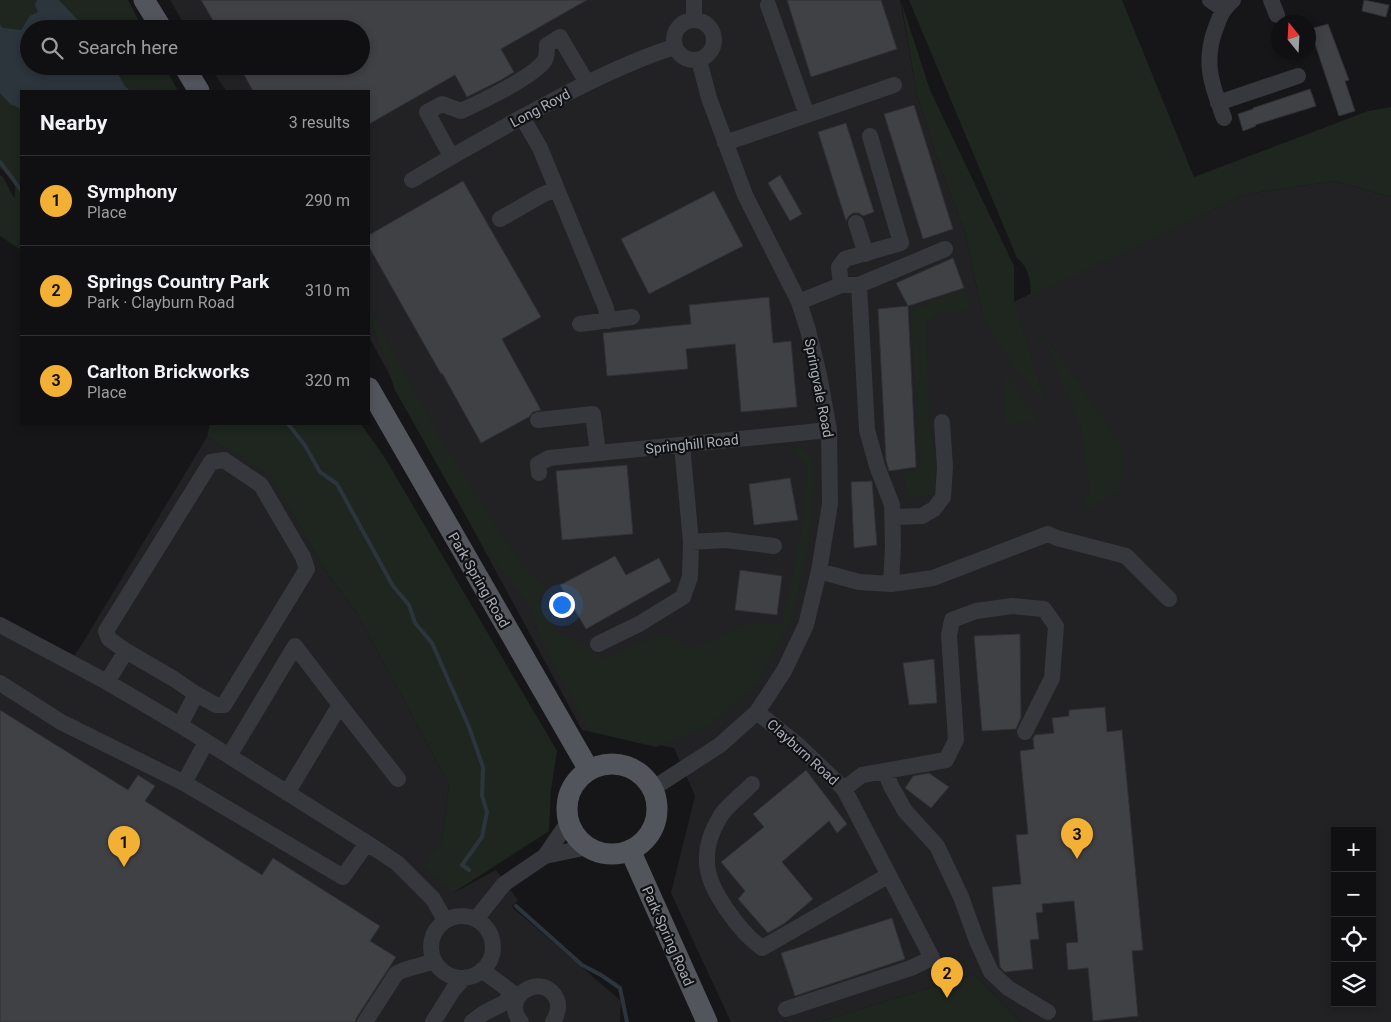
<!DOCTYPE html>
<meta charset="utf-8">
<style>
body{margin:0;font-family:Roboto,sans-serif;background:#19191b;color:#f1f3f6}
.controls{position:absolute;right:15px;bottom:15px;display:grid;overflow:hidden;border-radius:0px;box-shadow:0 2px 8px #0003}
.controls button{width:45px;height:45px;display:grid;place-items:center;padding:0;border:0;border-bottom:1px solid #303032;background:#101012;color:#f1f3f6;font:25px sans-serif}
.compass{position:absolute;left:1271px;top:15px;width:45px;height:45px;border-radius:50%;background:#101012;box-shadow:0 2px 8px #0003;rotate:342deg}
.you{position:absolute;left:561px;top:604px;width:18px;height:18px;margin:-12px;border:4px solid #fff;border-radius:50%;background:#1a73e8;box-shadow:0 0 0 8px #1a73e833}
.badge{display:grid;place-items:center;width:32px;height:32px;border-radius:50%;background:#f2b134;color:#111;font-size:16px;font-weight:700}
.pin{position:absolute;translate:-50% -41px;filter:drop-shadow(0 1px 2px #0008)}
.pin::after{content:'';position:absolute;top:26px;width:18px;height:15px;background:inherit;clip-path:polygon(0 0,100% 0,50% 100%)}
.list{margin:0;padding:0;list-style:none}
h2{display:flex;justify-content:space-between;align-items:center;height:65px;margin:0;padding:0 20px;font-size:21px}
h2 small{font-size:16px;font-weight:400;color:#9c9d9f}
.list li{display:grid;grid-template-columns:32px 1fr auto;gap:15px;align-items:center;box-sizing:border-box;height:90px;padding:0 20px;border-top:1px solid #303032}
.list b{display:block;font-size:19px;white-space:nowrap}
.list p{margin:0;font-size:16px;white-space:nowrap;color:#9c9d9f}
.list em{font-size:16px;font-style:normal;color:#9c9d9f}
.icon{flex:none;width:28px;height:28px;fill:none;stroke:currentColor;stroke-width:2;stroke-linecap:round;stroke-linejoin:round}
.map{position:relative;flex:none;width:1391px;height:1022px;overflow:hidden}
.search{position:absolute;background:#101012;box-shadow:0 2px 8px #0003;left:20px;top:20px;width:350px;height:55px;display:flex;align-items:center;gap:12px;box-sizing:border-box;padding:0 18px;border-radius:28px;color:#9c9d9f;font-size:19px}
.panel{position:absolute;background:#101012;box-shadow:0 2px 8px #0003;left:20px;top:90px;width:350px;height:335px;border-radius:0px}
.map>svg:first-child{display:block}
.built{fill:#222225;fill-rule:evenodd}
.green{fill:#1e261f}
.water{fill:#2c353c}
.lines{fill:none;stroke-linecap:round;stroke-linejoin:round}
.stream{stroke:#2c353c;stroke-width:4}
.building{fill:#404145;stroke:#303034}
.minor{stroke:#37383d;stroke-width:16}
.major{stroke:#53555c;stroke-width:21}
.labels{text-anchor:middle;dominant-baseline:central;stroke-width:4.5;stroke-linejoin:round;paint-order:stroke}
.street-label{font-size:14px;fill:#a8adb8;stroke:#111113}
</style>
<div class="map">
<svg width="1391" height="1022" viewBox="0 0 1391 1022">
<rect width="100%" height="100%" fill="#161618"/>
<path class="built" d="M170,0H900L917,95L937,158L965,233L983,316L1246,194L1335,181L1391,197V1022H1020L974,974L819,1022H731L671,893L695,796L674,748L582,730L369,337V91H226L210,66H361V29H187ZM1335,831H1372V1003H1335Z
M207,437L270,474L325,570L358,615L449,784L442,842L453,893L496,870L518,900L512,907L621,1001L620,1022H0V631L64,668L79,649Z"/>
<path class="green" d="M0,0H128L143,29H29V66H164L178,91H21V250L0,236V175L3,177L14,198C18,183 11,177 0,168Z
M909,0H1122L1194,177L1368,111L1391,107V197L1335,181L1246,194L1031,296C1030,280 1030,269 1017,258Z
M901,1L930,90L1014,266V301L1046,405L1007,359L983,316L965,233L937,158L917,95Z
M964,288L971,310L937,314L926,324L930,428L936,459L935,494L908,498L903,471L920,469L910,311Z
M369,308L443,443L517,558L545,587L538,601L560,635L587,647L604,660L650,638L671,636L692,648L747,624H782L802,529L808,467L791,447L802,448L813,461L814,479L809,542L793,616L757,683L710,725L656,747L591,732L547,653L528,603L483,546L395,390L374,328L369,322Z
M1042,332L1122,446L1121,490L1091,508L1079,505L1090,493L1082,431Z
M1005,372L1038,421L1005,424Z
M210,424H361L385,458L557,751L551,790L549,831L453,893L423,866L442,842L449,784L358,615L325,570L270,475L207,437Z
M974,974L1020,1022H819Z"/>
<path class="water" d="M37,0H59L86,29H29V66H114L124,85L130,91H21V112L19,108L10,104L0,93V25L3,28L21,30L30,16L38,12L35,5Z"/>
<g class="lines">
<path class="stream" d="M0,162L21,190
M288,424L304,444L320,472L337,484L393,586L409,605L415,623L432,643L469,727L483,767L482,796L487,812L482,837L462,865L469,870
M516,906L582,965L601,975L620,988L627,1022"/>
</g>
<path class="building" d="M201,0H587L501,49L514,72L501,80L467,97L455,75L369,124V91H253L239,66H361V29H218Z
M787,0H881L897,49L811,77Z
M1364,0L1389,5L1386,17L1362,11Z
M1328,24L1349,80L1345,81L1355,111L1339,116L1310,29Z
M1310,89L1316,106L1255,125L1256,126L1243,131L1238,114L1253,109V108Z
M914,105L953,229L923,239L884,114Z
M846,123L874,212L863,216L859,213H853L849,216L846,221L818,132Z
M780,175L802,214L790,221L768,183Z
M463,181L541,317L502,339L541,410L533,412L529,417L481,443L442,373L441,374L369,247V235Z
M714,191L743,246L649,294L621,239Z
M953,258L964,288L908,306L896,283Z
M769,297L773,343L791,341L797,407L741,412L735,344L686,349L688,369L607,376L603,333L691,324L689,305Z
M908,306L916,467L889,471L886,460L878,309Z
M627,465L633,534L562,540L556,471Z
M790,478L798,520L754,525L749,484Z
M872,481L877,545L854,548L851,482Z
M615,556L626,575L659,558L671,581L586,629L560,585Z
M740,570L782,576L777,615L735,610Z
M1020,634L1021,717L1016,729L982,731L974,636Z
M934,659L937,703L909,705L903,663Z
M1105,707L1107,732L1122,730L1143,950L1132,951L1138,1016L1093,1021L1088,968L1068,970L1066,943L1078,942L1074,901L1042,904L1043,912L1036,913L1039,939L1030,940L1033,969L1005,972L1000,967L992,887L1021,884L1016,835L1028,834L1020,751L1034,749L1033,738L1035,735L1054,733L1052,718L1069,716V710Z
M0,710L128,790L138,775L155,786L145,801L262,875L273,858L380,926L370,941L396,957L357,1017L355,1022H0Z
M806,770L847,824L837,833L829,821L782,862L813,899L785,923L768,933L738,899L745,891L721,862L764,827L753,814Z
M929,773L949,787L931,808L905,788L913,776Z
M892,918L905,959L795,996L781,953Z"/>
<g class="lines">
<path class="minor" d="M1210,0L1223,9
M1271,0L1277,15
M674 40a20 20 0 1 1 40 0a20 20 0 1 1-40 0Z
M694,20V0
M1218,103L1298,76
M807,115L894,85
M522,117L540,148L606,308L608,321
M1224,118C1212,86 1203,63 1215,30C1220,16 1222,10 1233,0
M725,143L807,115L768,5
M451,156L427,112L442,104L461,111C479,103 535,76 545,60C547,56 547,50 547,45L560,37L587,83
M412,180C459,152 507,125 556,99C594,79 633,60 674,47
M500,219L542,195L556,189
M856,223L866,254
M841,285L839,267L845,259L901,243L870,136
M859,285L867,430L877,466L892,505L893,546L891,584
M799,302L841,285H859L945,249
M580,324L632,317
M538,420L593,414L598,453
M539,473L538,464L549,458L829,430
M893,517L922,516L934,509L943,497L945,467L942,422
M691,542L726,540L774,546
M819,571L859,582L891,584L933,578L1048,534L1057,538L1126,556L1169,599
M0,625L107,682L180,725L367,843L397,863L433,899L445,920
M598,644L639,624L683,597L690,577L691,542L682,445
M126,651L109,639L106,631L211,462L224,460L261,485L303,557L307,569L224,705H216L196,694
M107,682L126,651L174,679L196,694L180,725
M0,683L61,722L184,783L343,877L367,843
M340,705L398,779
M757,712L799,746L844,789L932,958L911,968L786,1009
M229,756L295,646L340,705L287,793
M885,771L891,786L905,811L937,846L961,897L977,941L991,972L1008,988L1048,1012
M184,783L206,742
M752,784C743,794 726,806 720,817C712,830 706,847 707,862C707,889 741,933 762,948L889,875
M652,789L720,745L757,712L784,671L806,625L819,571L830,504L829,430L819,375L808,330L799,302L745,195L709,98L699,60
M844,789L862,775L946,760L956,740L949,635L952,620L976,611L1012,606L1044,609L1056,626L1052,678L1025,732
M545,856L588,847
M431 947a31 31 0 1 1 62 0a31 31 0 1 1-62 0Z
M476,919L504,884L545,856L569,821
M482,970L518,997
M365,1022L396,974C403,968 423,966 434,961
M433,1022L453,990L464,978
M472,1022L484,1013L504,1003L512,994
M521,1022C499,997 544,969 557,1000C560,1008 557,1015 553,1022"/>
<path class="major" d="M144,0L162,29
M184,66L199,91
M369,388L589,770
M567 809a45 45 0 1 1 90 0a45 45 0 1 1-90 0Z
M630,850L707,1022"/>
</g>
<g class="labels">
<g class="street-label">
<text transform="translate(540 108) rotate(-28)">Long Royd</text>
<text transform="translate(819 388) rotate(79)">Springvale Road</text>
<text transform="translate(692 444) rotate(-6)">Springhill Road</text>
<text transform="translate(479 580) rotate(60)">Park Spring Road</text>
<text transform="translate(803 752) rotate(42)">Clayburn Road</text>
<text transform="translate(668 936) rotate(66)">Park Spring Road</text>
</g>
</g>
</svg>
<div class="controls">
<button>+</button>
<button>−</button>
<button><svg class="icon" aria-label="locate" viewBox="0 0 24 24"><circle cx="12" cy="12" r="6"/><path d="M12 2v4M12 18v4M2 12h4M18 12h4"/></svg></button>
<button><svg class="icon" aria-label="layers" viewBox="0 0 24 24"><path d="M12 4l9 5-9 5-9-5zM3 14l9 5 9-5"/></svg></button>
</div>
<svg class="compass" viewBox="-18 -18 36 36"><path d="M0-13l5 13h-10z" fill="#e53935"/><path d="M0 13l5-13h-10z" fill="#9c9d9f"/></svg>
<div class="you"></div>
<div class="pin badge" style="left:124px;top:867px">1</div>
<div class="pin badge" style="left:947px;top:998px">2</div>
<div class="pin badge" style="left:1077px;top:859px">3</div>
<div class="search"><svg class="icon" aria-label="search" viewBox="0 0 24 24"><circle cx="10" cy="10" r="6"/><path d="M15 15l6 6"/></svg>Search here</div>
<section class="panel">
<h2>Nearby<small>3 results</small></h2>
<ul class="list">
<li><span class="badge">1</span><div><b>Symphony</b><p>Place</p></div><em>290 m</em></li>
<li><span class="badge">2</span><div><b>Springs Country Park</b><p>Park · Clayburn Road</p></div><em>310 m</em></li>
<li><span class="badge">3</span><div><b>Carlton Brickworks</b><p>Place</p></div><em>320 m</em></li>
</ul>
</section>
</div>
